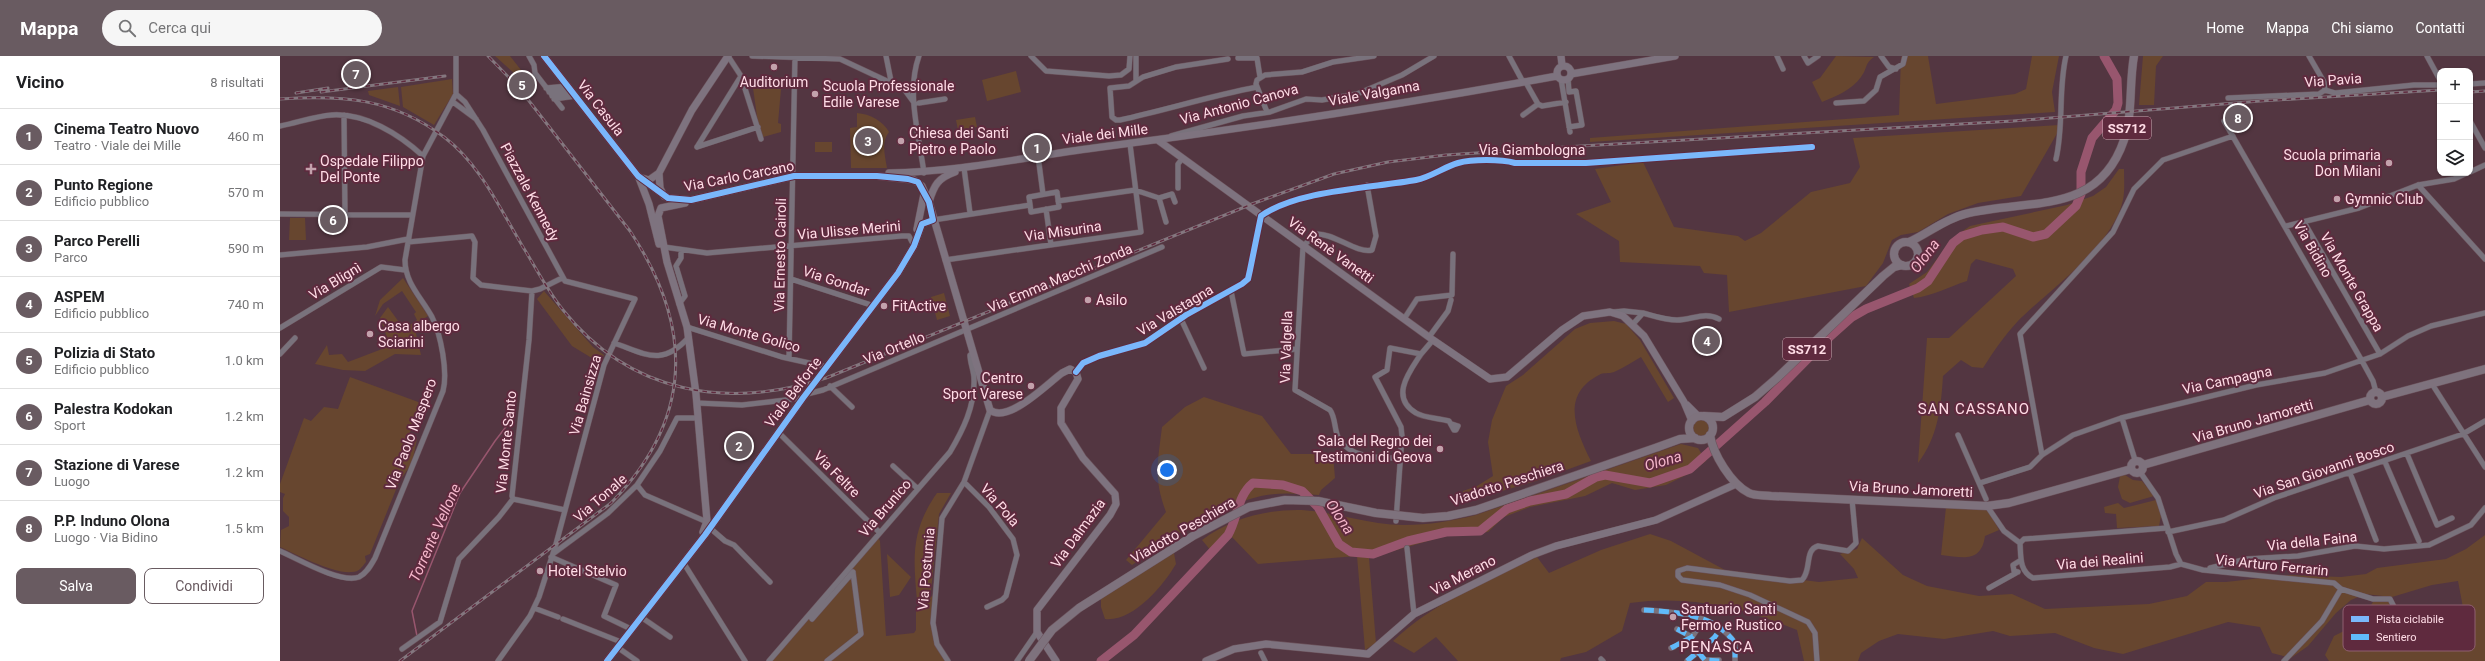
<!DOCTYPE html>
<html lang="it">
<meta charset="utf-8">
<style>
body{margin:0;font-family:Roboto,sans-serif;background:#f6f6f6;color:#202124}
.controls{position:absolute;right:12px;top:12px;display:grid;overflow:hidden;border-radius:8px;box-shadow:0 1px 3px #0004}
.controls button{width:36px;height:36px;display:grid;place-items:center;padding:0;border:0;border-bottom:1px solid #e0e0e0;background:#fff;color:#202124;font:20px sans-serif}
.you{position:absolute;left:887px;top:414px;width:14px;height:14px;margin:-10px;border:3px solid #fff;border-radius:50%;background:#1a73e8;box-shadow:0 0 0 6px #1a73e833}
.badge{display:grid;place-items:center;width:26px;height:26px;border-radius:50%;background:#695b61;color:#fff;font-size:13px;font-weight:700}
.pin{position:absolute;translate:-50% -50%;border:2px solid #fff;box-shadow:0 1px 4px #0006}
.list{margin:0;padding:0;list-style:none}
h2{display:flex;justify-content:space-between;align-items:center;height:52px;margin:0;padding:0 16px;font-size:17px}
h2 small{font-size:13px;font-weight:400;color:#757577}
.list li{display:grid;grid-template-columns:26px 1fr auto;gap:12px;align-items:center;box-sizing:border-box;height:56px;padding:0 16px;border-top:1px solid #e0e0e0}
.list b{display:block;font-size:15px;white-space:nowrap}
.list p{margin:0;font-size:13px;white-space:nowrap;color:#757577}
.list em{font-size:13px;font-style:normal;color:#757577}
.actions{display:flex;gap:8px;padding:12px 16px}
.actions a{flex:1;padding:9px 0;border:1px solid #695b61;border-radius:8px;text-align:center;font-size:14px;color:#695b61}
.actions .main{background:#695b61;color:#fff}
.icon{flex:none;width:22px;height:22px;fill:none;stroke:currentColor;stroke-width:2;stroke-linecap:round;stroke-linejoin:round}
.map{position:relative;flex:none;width:2205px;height:605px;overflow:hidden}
header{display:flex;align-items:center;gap:24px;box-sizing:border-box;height:56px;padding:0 20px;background:#695b61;color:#fff}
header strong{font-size:19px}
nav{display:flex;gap:22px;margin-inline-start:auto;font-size:14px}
.search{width:280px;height:36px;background:#f6f6f6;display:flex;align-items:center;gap:10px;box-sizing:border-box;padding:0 14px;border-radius:22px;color:#757577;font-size:15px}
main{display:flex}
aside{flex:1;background:#fff}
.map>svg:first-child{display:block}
.green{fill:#67462f}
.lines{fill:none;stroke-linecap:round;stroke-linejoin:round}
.stream{stroke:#98566e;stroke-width:1.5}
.river{stroke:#98566e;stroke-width:9}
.street-tunnel{stroke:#6d4f5a;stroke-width:5;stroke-dasharray:5 2.5;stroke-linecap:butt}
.street-casing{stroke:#6c535c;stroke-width:6}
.secondary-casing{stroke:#6c535c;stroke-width:8}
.primary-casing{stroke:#6c535c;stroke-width:9}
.street{stroke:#79727c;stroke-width:5}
.secondary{stroke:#7e737f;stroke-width:7}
.primary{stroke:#7e727d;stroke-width:8}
.rail-casing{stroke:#84777f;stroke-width:3}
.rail{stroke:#5f2a3e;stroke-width:1.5;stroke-dasharray:4.5;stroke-linecap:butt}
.primary-bridge-casing{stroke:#6c535c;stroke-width:9;stroke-linecap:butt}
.primary-bridge{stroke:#7e727d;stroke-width:8}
.quiet{stroke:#60bafa;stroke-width:5;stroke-dasharray:10 5;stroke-linecap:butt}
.cycleway-casing{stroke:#5f2a3e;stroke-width:8}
.cycleway{stroke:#7ab7fb;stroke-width:6}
.poi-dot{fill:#c3a2ac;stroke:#5f2a3e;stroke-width:1.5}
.labels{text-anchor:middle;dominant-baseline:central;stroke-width:4;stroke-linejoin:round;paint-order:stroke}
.shield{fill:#5f2a3e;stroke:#cfa7b4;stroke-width:1}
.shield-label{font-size:13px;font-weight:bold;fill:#ffdce6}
.street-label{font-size:14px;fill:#ffdce6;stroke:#5f2a3e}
.poi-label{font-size:14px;fill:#ffdce6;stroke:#5f2a3e;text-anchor:start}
.water-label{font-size:15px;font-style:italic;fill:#f5b7cb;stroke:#5f2a3e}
.neighbourhood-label{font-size:15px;letter-spacing:1px;fill:#ffdce6;stroke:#5f2a3e}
.key{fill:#5f2a3e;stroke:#8f5f70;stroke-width:1}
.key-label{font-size:11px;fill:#ffdce6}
</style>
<header>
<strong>Mappa</strong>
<div class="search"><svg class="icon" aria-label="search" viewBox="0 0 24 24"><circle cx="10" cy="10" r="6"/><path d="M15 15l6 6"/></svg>Cerca qui</div>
<nav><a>Home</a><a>Mappa</a><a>Chi siamo</a><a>Contatti</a></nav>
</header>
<main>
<aside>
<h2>Vicino<small>8 risultati</small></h2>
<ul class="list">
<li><span class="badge">1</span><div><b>Cinema Teatro Nuovo</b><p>Teatro · Viale dei Mille</p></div><em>460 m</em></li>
<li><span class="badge">2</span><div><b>Punto Regione</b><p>Edificio pubblico</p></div><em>570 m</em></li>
<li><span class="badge">3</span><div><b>Parco Perelli</b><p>Parco</p></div><em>590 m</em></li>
<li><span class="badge">4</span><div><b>ASPEM</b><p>Edificio pubblico</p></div><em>740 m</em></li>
<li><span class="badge">5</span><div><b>Polizia di Stato</b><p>Edificio pubblico</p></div><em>1.0 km</em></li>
<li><span class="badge">6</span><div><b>Palestra Kodokan</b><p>Sport</p></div><em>1.2 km</em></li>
<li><span class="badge">7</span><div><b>Stazione di Varese</b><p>Luogo</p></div><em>1.2 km</em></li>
<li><span class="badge">8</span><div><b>P.P. Induno Olona</b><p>Luogo · Via Bidino</p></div><em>1.5 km</em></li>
</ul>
<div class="actions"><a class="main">Salva</a><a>Condividi</a></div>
</aside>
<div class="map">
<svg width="2205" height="605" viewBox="0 0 2205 605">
<rect width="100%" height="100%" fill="#533641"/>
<path class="green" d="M215,0H230L241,14L235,18Z
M1556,0L1594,1C1584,8 1588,12 1581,21C1572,34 1556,40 1542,46L1532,26L1540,22Z
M1627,0H1648L1656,48L1735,38L1746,33L1752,0H1779L1772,36L1775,56L1310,86V82L1619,59L1621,1Z
M1863,0H1883L1876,10L1874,49H1859Z
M736,15L741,36L707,45L702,24Z
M172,23L173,38L154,69L123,51L121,31Z
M118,31L120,50L89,39L88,35Z
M473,32L501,33L498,67L501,68V76L483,81L478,67Z
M577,57C590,58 603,65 609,76C601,86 605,100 607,112H571L570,72L577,71Z
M695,61L697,71L678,74L676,64Z
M1779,69V74L1741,140L1698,147L1668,158L1638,176L1621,179L1612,184L1603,207L1586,230L1449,256L1447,219L1424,217L1420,210L1340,206L1339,185L1296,158L1331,146L1315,113L1363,106L1394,171L1458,180L1465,185L1481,177L1531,136L1570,127L1580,111L1573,82Z
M535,86H552V96H535Z
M1839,113H1844C1844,123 1845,134 1843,144C1833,190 1770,233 1738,265C1724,280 1714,295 1703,312L1692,311L1681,304L1663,320C1661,351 1658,381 1638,407L1647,282H1669L1736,220L1733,213L1696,203L1691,208L1687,225C1668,231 1653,240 1634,242L1629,228L1647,216L1673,182L1690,170L1787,149L1813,140L1826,131Z
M10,162H25L26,184H9Z
M123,222L148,260L134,269L141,299L115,298L85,315L63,314L35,308L47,289L49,299L62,298L68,306L110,290L100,262L108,251L124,273L137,264L134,258L136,256L122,235L103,248L95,260L100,244Z
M264,235L313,291L324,299L320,307L292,290L257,243Z
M664,237L670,260L657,264L651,241Z
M1334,265L1346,268L1360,284L1394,342L1388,346L1361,301C1352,306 1343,312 1334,316C1329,318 1323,316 1319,319C1280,339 1296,375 1311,405L1256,425L1181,447L1183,435L1197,430L1213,420L1208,386L1212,364L1226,330L1243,319L1295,273L1310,267Z
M70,321L141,347L129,379L137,383L132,407L119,426L90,498L85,500L86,506C82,511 79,516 72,516C53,518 18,499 0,491L1,474L9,470V461L3,455V442L5,438L0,436V428L24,362L31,365L44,351L58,353Z
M924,341L982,360L1011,398H1053L1055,422L1041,434L1039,439C1020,438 1000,436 981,440C932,452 893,482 852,509L846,504L886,456C873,422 878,405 882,371L905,351Z
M1413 372a8 8 0 1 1 16 0a8 8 0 1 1-16 0Z
M1401,388L1418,392L1426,405L1410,417L1386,429L1355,434L1332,427L1305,440L1250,451L1224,461L1208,476L1169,479L1089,502L1096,587L1085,594L1077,500L978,508L951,480L932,496L922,484C950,463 986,453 1022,454C1056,456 1089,469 1124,469C1149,469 1172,465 1196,459Z
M1845,419L1853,424L1862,425L1874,440L1850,447L1842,443L1838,431L1840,420Z
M657,437H671L659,458L651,534L637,544C633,501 631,474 657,437Z
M1876,444L1881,460L1879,470L1837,472L1836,458L1825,457L1824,451L1838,447L1844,452Z
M1666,451L1707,452L1719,474L1705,480C1701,508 1682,501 1661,499Z
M1370,478L1391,485L1445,514L1539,526L1578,522L1574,513L1560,498L1577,493L1582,482L1623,519L1647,530L1699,540L1732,538L1765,553L1869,548L1907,540L1926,526H1946L2007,519L2061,521L2086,518L2097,512L2166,503L2186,493L2205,479V605H2049L2045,599L2054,580L2080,567L2093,546H2109L2123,574L2112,580L2118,591L2135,582L2160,574L2172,582L2188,578L2178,525L2152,529L2112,541L2085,538L2071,544L2056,557L2028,590L2011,602L1992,597L1980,571L1948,566L1843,598L1814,592L1775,577L1730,580L1713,575L1664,583L1618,578L1599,585L1581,597L1578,605H1524L1517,574C1462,551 1409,539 1350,547L1342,575L1306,596L1281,602L1280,605H1178L1156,581L1134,597L1113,585C1154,546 1207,525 1257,501L1269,517L1321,494Z
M598,482L600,485L606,580L634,577L636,574V555L653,539C651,567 649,580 665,605H491Z
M894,497L896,508C883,530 853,566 825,563L821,551V541Z
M607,498L631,521L619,539L610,541Z"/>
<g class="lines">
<path class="stream" d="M137,580L132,555L180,437L215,385L232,363"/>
<path class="river" d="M821,605L854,579L948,479C958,462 957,440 973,427L1003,429L1022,435L1038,451L1059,488L1071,496L1093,498L1128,485L1166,476L1200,475L1227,453L1250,445L1286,438L1316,421L1325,419L1370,427L1410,413L1485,346L1544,286L1572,261L1586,253L1638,232L1648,225L1673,187L1682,180L1702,174L1723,171L1753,181L1766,178L1796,150L1801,138V116L1812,82L1836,54L1838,47L1837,23L1824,0"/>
<path class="street-tunnel" d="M1434,582L1439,576"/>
<g class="street-casing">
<path id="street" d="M249,0L254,9L255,17L282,52
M448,0L461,20L481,83
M472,0L560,3L624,33L635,48
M606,0L611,25
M639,0C626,36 639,79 644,117
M751,0L766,15L829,20L841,19L849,13L850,0
M1229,0L1243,26
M1497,0L1503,13
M1524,0L1528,7L1538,0
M1601,0L1609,11L1616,13
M2029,0L2044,26L2045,34
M2147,0L2160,24
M958,2H977L980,21
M948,3L896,11L863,21L849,30L830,32L832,61L836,64H840C886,54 930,40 977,31
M1288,22L1289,36L1296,35L1302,69L1289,71
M1281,23L1290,76
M856,24V0
M1245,25L1258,48L1262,50L1286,46
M2190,28L2205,27
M266,32L288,30
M269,36L291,33
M176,38L185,46L203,74L285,225L355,243L324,309L276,488L259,541L250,560L218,605
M272,40L294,37
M1948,42L2039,38L2045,34L2055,37L2134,29H2160
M274,43L296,40
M173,46L196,63
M639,47L665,43
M1556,47L1584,45L1596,34L1600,21L1623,8L1625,0
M987,56L976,28L977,24L985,19L1022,16L1053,6L1094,0
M64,59L65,159
M1243,59L1258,48
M1944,65L2082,305L2093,325L2096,336
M2190,65L2205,92
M0,70C17,67 35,60 52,59C85,57 119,78 143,100
M891,80L963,60L990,56L1026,43L1042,44L1077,38L1122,19L1154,0
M417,91L461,20
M417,91L478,71
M758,100L763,138
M1776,103C1784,69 1778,34 1786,0
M684,112L690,157
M2190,116L2205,109
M1087,129L1096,180L1092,194C1077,198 1054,177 1036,178L1023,190L1015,334L1050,354C1056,362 1054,375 1059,383C1070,401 1096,402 1113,402
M2138,129L2205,203
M898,132V108L902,103
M777,136L779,151L751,156L749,141Z
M879,142L886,166
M778,145L855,134L879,142L892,138L895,146
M766,153L771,189
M0,158L131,159
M653,164L750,149
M2024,166L2100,298
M2006,170L2079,152L2138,129L2174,123L2187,117
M128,186L192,180L195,186L193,222L201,229L252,235L260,233L282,222
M384,191L427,197L622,180H629L632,186
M0,199L87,191L128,183
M665,204L861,176L850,88
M511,223L594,250
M951,235L964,298L1017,293
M399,248L405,240L396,210L401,202V194
M1333,256L1344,255L1363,257L1353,268
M1363,257C1374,260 1385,264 1397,264C1412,264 1425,255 1439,263
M901,263L924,312
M1124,263L1137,243L1172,239L1173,198
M407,271L502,301L547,311
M0,272L101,211L125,214
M1149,281L1168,255L1171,244
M334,287C366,298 382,311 409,281
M0,298L15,282
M1141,298C1130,315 1109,341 1136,357C1144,362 1159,362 1169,365L1174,374H1176L1178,370L1172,368
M509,302L515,0
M796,316L803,307L819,300L865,287L906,259L962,228L968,223L970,214L981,160C1017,134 1092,132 1136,124C1151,121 1164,111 1178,107C1192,103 1221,103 1235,107H1306L1532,91
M2152,328L2205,411
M550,330L572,351
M527,338L543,334L882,191
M417,347L462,349L523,342
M1842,362L1855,404
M498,376L599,476
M1678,379L1706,443
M2127,398L2157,469L2172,462
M1762,399L1740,278L1833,176L1854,133L1883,104L1953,80
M2105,406L2139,485
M613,410L638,433
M1860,416L1878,442L1896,498L1901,508L1923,514L2054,527L2061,533L2042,565L2004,605
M2070,417L2096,484
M684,426L709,451L733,483L737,499L726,540L722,544L707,551
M1700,427L1750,411L1762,399L1793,379L1841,362L1976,329L2045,317L2100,298L2128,280L2151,270L2205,257
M357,429L365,439L427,466
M233,443L285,454
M1707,450L1724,475L1740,487
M1116,465L1122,380L1121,371L1095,321L1107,314L1110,292L1141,298L1153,284
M430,472L445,485L454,489L490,526
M1888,476L1944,464L1994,442L2183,378L2205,365
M1740,487C1741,500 1739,515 1753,522L1890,511L1901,508
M1740,487L1744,483L1887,472
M1127,492L1134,558
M0,495C18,503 61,528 79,521C87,517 91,509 95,502L163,335C168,316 161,279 152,261C141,241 125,227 125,204L143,100L176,38V0
M274,497L328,457L357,429L380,395L397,362H418
M271,501L336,529L324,560L351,573
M403,506L465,605
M1930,512L1967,503L2018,500L2075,490L2104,493L2149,489L2191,469L2205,452
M1738,516L1734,515L1733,509L1741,504
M1709,532L1736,517
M2061,533L2093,543H2110L2127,576
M254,552L278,561
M1364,554C1397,556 1435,558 1455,587V605
M361,561L390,581
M283,563L341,586
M532,563L573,516
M1418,570L1421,563
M1397,573L1412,581
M1399,588L1412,581L1416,575
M1427,588L1434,582
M337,591L357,605
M1391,592L1394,591
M122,593L160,566L179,503L219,461L233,443L232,440L249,284L252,235
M981,597L985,605
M1422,601L1425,604H1439
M1321,603L1323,605
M489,605L670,396C683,374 695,350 694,323C694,315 690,307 690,299L693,297
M547,605L581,578L573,516
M668,605L657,588L653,567L662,462L684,426L710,354
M737,605L757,576
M1407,605L1423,592
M1537,605L1535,577L1528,566L1470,539L1440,529L1402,524L1398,520V515L1407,512L1510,525L1522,524C1532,514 1524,494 1538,490L1568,495L1576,487L1572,443"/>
</g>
<g class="secondary-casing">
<path id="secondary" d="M264,0L358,120L388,142L411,144L514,120H597L634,124L642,130L649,146L710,354C728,368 767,328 782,317L790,313L796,316L798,323L781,352V367L803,402L835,438L836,448L830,459L757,554V576L776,605
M1281,0L1282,9
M1277 17a7 7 0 1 1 14 0a7 7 0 1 1-14 0Z
M1291,18L1395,0
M879,85L1153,284L1210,323L1227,321L1282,274L1303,260L1330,256L1343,260L1364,280L1404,346L1412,365
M379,117L380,132L384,140
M609,117C678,116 746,101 814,92C969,72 1123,48 1277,20
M359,122L369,148L379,188
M362,122L369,124L379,117L412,54L448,0
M649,146C654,129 658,122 675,116
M405,147L381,152L378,160L387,206L407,271L416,338L427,465L423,476
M637,173L644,138
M1407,349L1418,360
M327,605L425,479L523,342L618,217L634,190L642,168L653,164
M926,605L954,593L986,588L1088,598L1134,558L1252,499L1276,490L1376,464L1456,428"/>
</g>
<g class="primary-casing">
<path id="primary" d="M1629,186C1647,178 1665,163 1685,158C1747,142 1818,161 1844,84C1853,58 1849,27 1854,0
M1614 198a12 12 0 1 1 24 0a12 12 0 1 1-24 0Z
M2090 342a6 6 0 1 1 12 0a6 6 0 1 1-12 0Z
M2102,341L2205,313
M1424,360L1443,361L1475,341L1497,322L1603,220L1614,211L1622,209
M1409 372a12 12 0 1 1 24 0a12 12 0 1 1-24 0Z
M1430,379C1433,398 1451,428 1469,437C1475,440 1484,439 1491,440L1707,450L1729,447L1851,413
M1378,391L1400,383L1415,382
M1851 411a6 6 0 1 1 12 0a6 6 0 1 1-12 0Z
M1863,409L2090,344"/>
</g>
<use href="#street" class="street"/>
<use href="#secondary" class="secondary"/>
<use href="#primary" class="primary"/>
<g class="rail-casing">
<path id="rail" d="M41,36L165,20
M2190,36L2205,35
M16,37L48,32
M0,43C63,39 112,42 164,81C200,108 220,153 243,191C256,212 267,234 283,254C350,338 448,354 546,322L972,148L1054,118L1108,106L1166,99L1301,90L1733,65L1980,45L2160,34
M120,605L331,447C414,362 414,271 350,175L239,32L208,0"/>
</g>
<use href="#rail" class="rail"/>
<g class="primary-bridge-casing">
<path id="primary-bridge" d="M749,605L772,574L799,552L913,480L969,451L1005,444L1038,445L1096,457L1143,462L1168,460L1196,454L1378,391"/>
</g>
<use href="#primary-bridge" class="primary-bridge"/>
<path class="quiet" d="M1364,554C1397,556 1435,558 1455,587V605
M1397,573L1412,581
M1391,592L1412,581L1421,563
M1418,596L1425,604L1440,605
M1407,605L1434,582L1442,571"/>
<g class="cycleway-casing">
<path id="cycleway" d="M264,0L358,120L388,142L411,144L514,120H597L628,123L638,126L649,146L653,164L642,168L634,190L618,217L523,342L425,479L327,605
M796,316L803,307L819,300L865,287L906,259L962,228L968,223L970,214L981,160C1017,134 1092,132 1136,124C1151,121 1164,111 1178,107C1192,103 1221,103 1235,107H1306L1532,91"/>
</g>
<use href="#cycleway" class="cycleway"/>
</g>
<g class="poi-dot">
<circle cx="494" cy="11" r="4"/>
<circle cx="535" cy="38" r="4"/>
<circle cx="621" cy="85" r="4"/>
<circle cx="2109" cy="107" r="4"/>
<path d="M29 107h4v4h4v4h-4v4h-4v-4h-4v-4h4z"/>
<circle cx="2057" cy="143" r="4"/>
<circle cx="808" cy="244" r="4"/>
<circle cx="604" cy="250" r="4"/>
<circle cx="90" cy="278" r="4"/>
<circle cx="751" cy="330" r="4"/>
<circle cx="1160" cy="393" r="4"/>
<circle cx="260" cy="515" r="4"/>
<circle cx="1393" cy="561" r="4"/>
</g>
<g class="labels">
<g class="shield">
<rect x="1823" y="61" width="48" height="22" rx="3"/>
<rect x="1503" y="282" width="48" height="22" rx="3"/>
</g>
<g class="shield-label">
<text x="1847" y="72">SS712</text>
<text x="1527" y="293">SS712</text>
</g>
<g class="street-label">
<text transform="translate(2053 24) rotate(-4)">Via Pavia</text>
<text transform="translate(1094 37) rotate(-10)">Viale Valganna</text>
<text transform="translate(959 48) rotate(-15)">Via Antonio Canova</text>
<text transform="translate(321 52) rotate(52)">Via Casula</text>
<text transform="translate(825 78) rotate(-7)">Viale dei Mille</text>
<text x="1252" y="94">Via Giambologna</text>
<text transform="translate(459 120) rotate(-11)">Via Carlo Carcano</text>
<text transform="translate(250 136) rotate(62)">Piazzale Kennedy</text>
<text transform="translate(569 174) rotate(-5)">Via Ulisse Merini</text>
<text transform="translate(783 175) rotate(-8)">Via Misurina</text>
<text transform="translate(2033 193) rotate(60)">Via Bidino</text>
<text transform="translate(1051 194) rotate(36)">Via Renè Vanetti</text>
<text transform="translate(500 199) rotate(-89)">Via Ernesto Cairoli</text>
<text transform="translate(780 222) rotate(-23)">Via Emma Macchi Zonda</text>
<text transform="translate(55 225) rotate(-31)">Via Blignì</text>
<text transform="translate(556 225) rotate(18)">Via Gondar</text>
<text transform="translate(2072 226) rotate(60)">Via Monte Grappa</text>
<text transform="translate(895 254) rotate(-31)">Via Valstagna</text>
<text transform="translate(469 277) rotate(16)">Via Monte Golico</text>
<text transform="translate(1006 291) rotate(-88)">Via Valgella</text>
<text transform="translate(614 292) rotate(-22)">Via Ortello</text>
<text transform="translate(1947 324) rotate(-12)">Via Campagna</text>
<text transform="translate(513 336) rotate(-53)">Viale Belforte</text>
<text transform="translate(305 339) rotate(-74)">Via Bainsizza</text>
<text transform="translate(1973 365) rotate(-16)">Via Bruno Jamoretti</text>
<text transform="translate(131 378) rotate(-69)">Via Paolo Maspero</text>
<text transform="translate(226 386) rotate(-84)">Via Monte Santo</text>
<text transform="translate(2044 414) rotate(-19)">Via San Giovanni Bosco</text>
<text transform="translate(557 418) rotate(45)">Via Feltre</text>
<text transform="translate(1227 427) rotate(-18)">Viadotto Peschiera</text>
<text transform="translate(1631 433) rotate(3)">Via Bruno Jamoretti</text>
<text transform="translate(320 442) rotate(-41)">Via Tonale</text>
<text transform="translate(720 449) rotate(49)">Via Pola</text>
<text transform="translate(605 452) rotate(-49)">Via Brunico</text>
<text transform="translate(903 474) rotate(-30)">Viadotto Peschiera</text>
<text transform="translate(798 477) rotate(-54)">Via Dalmazia</text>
<text transform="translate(2032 485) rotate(-6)">Via della Faina</text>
<text transform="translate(1820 505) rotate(-5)">Via dei Realini</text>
<text transform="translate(1992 509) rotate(6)">Via Arturo Ferrarin</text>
<text transform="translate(646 513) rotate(-85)">Via Postumia</text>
<text transform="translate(1183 519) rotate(-27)">Via Merano</text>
</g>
<g class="poi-label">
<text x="494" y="26" text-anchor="middle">Auditorium</text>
<text x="543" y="30">Scuola Professionale<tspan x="543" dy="16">Edile Varese</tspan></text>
<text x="629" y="77">Chiesa dei Santi<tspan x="629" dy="16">Pietro e Paolo</tspan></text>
<text x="2101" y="99" text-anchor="end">Scuola primaria<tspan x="2101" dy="16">Don Milani</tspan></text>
<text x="40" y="105">Ospedale Filippo<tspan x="40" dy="16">Del Ponte</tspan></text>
<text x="2065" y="143">Gymnic Club</text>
<text x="816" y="244">Asilo</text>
<text x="612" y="250">FitActive</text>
<text x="98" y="270">Casa albergo<tspan x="98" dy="16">Sciarini</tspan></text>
<text x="743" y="322" text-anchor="end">Centro<tspan x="743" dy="16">Sport Varese</tspan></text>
<text x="1152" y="385" text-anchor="end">Sala del Regno dei<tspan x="1152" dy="16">Testimoni di Geova</tspan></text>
<text x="268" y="515">Hotel Stelvio</text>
<text x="1401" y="553">Santuario Santi<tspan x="1401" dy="16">Fermo e Rustico</tspan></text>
</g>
<g class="water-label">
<text transform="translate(1645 200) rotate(-53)">Olona</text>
<text transform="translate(1383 405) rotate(-16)">Olona</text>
<text transform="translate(1060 461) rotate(56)">Olona</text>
<text transform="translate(155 477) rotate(-66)">Torrente Vellone</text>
</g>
<g class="neighbourhood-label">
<text x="1694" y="353">SAN CASSANO</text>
<text x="1437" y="591">PENASCA</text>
</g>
</g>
<rect x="2063" y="549" width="132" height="46" rx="6" class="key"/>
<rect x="2071" y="560" width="18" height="6" fill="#7ab7fb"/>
<rect x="2071" y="578" width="18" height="6" fill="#60bafa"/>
<g class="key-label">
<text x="2096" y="567">Pista ciclabile</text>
<text x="2096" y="585">Sentiero</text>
</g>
</svg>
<div class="controls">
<button>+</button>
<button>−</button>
<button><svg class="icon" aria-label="layers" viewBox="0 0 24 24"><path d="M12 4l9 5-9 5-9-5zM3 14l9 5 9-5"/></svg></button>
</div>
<div class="you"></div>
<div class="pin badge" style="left:757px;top:92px">1</div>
<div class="pin badge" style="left:459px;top:390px">2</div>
<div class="pin badge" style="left:588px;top:85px">3</div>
<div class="pin badge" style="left:1427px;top:285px">4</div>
<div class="pin badge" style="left:242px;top:29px">5</div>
<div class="pin badge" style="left:53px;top:164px">6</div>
<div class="pin badge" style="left:76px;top:18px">7</div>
<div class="pin badge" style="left:1958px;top:62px">8</div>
</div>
</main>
